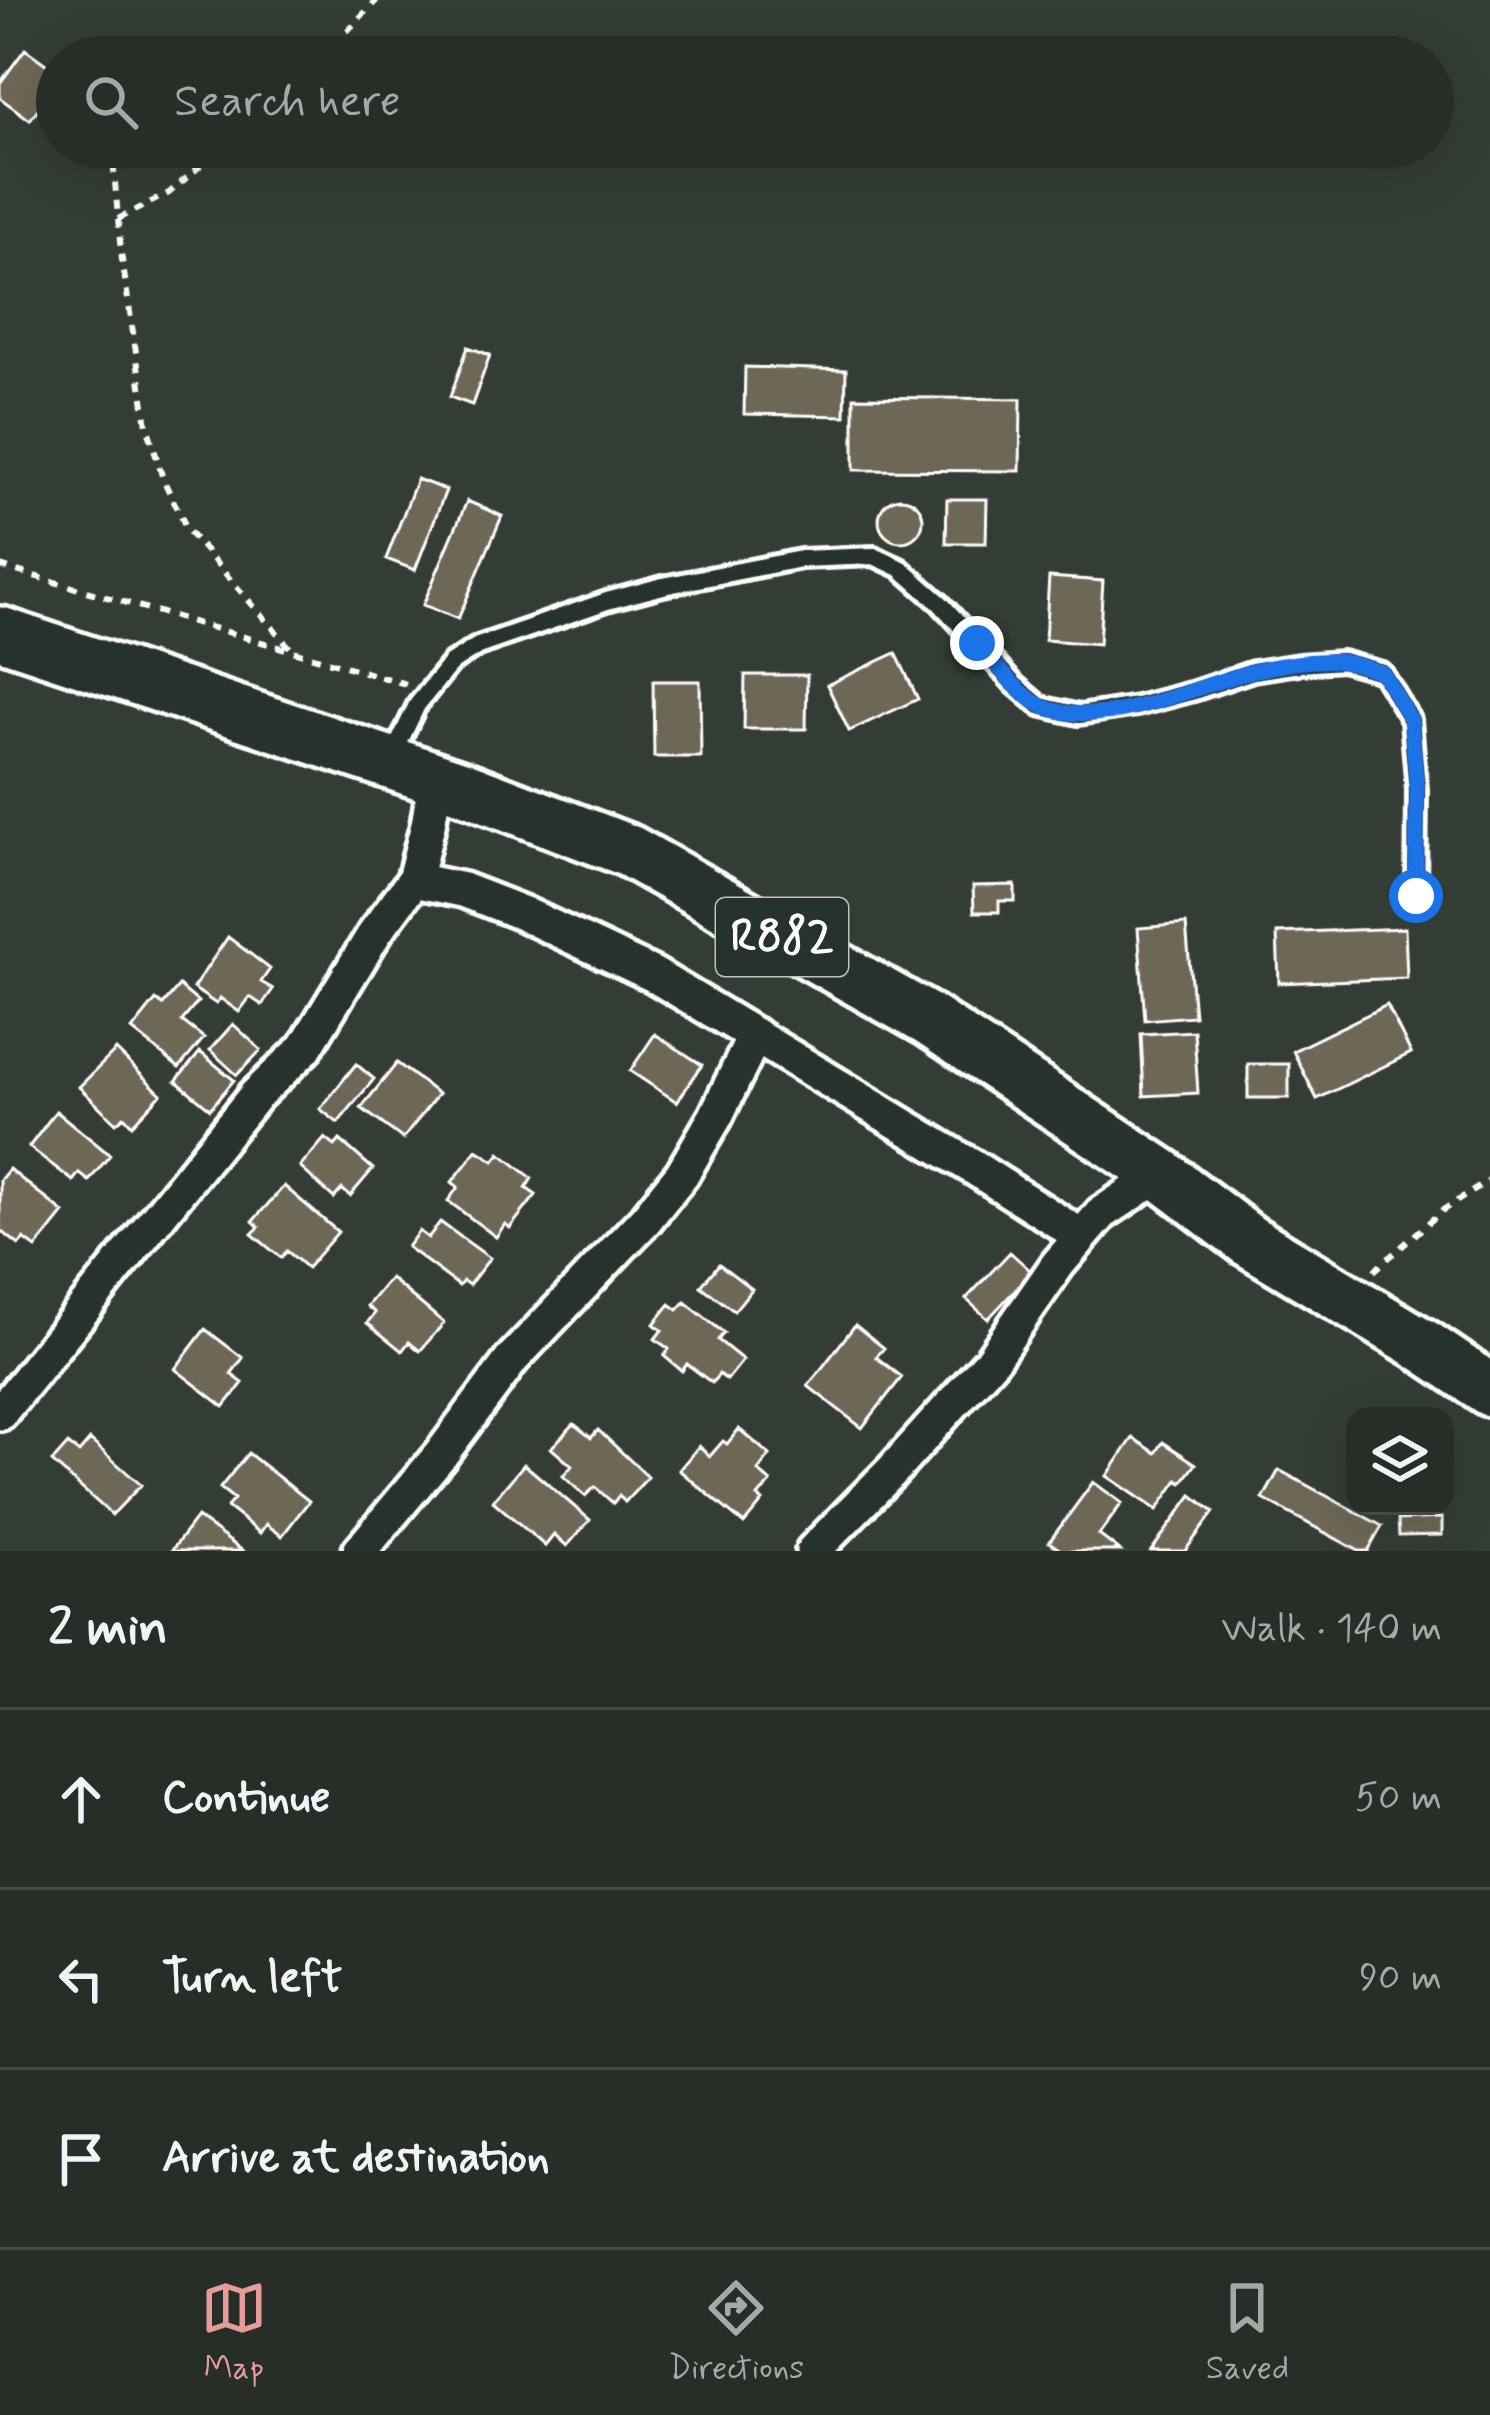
<!DOCTYPE html>
<meta charset="utf-8">
<style>
body{margin:0;font-family:Mynerve,sans-serif;background:#333a34;color:#f1f3f6}
.controls{position:absolute;right:36px;bottom:36px;display:grid;overflow:hidden;border-radius:24px;box-shadow:0 12px 48px #0002}
.controls button{width:108px;height:108px;display:grid;place-items:center;padding:0;border:0;border-bottom:3px solid #434a45;background:#272e28;color:#f1f3f6;font:60px sans-serif}
.stop{position:absolute;width:36px;height:36px;margin:-27px;border:9px solid #1a73e8;border-radius:50%;background:#fff}
.stop.end{background:#1a73e8;border-color:#fff;box-shadow:0 3px 12px #0008}
.list{margin:0;padding:0;list-style:none}
h2{display:flex;justify-content:space-between;align-items:center;height:156px;margin:0;padding:0 48px;font-size:51px}
h2 small{font-size:39px;font-weight:400;color:#a4a8a8}
.list li{display:grid;grid-template-columns:78px 1fr auto;gap:36px;align-items:center;box-sizing:border-box;height:180px;padding:0 48px;border-top:3px solid #434a45}
.list b{display:block;font-size:45px;white-space:nowrap}
.list em{font-size:39px;font-style:normal;color:#a4a8a8}
.icon{flex:none;width:66px;height:66px;fill:none;stroke:currentColor;stroke-width:2;stroke-linecap:round;stroke-linejoin:round}
.map{position:relative;flex:none;width:1490px;height:1551px;overflow:hidden}
.search{position:absolute;background:#272e28;box-shadow:0 12px 48px #0002;left:36px;right:36px;top:36px;height:132px;display:flex;align-items:center;gap:30px;box-sizing:border-box;padding:0 42px;border-radius:66px;color:#a4a8a8;font-size:45px}
.sheet{height:696px;background:#272e28}
nav{display:flex;justify-content:space-around;align-items:center;box-sizing:border-box;height:168px;border-top:3px solid #434a45;background:#272e28;font-size:33px;color:#a4a8a8}
nav a{display:grid;justify-items:center;gap:6px}
nav .on{color:#e69b98}
.map>svg:first-child{display:block}
.building{fill:#6d6755;stroke:#fff;stroke-width:3}
.lines{fill:none;stroke-linecap:round;stroke-linejoin:round}
.service-casing{stroke:#fff;stroke-width:26}
.minor-casing{stroke:#fff;stroke-width:42}
.primary-casing{stroke:#fff;stroke-width:60}
.path{stroke:#fff;stroke-width:6;stroke-dasharray:9 9;stroke-linecap:butt}
.service{stroke:#26332d;stroke-width:16}
.minor{stroke:#26332d;stroke-width:33}
.primary{stroke:#26332d;stroke-width:51}
.route{stroke:#1a73e8;stroke-width:15}
.labels{text-anchor:middle;dominant-baseline:central;stroke-width:10;stroke-linejoin:round;paint-order:stroke}
.shield{fill:#26332d;stroke:#bec2c0;stroke-width:3}
.shield-label{font-size:45px;font-weight:bold;fill:#fff}
</style>
<div class="map">
<svg width="1490" height="1551" viewBox="0 0 1490 1551">
<rect width="100%" height="100%" fill="#343d35"/>
<filter id="ink" filterUnits="userSpaceOnUse"><feTurbulence type="fractalNoise" baseFrequency=".00833" numOctaves="2"/><feDisplacementMap in="SourceGraphic" scale="24" xChannelSelector="R" yChannelSelector="G"/><feConvolveMatrix kernelMatrix="1 2 1 2 8 2 1 2 1" color-interpolation-filters="sRGB"/></filter>
<g filter="url(#ink)">
<path class="building" d="M25,49L57,72V83L30,120L0,98V83Z
M468,347L490,355L472,405L450,397Z
M745,367L846,370L845,416L744,414Z
M854,397L1021,399L1020,471L854,470Z
M417,479L446,490L415,570L386,559Z
M879 520a22 22 0 1 1 44 0a22 22 0 1 1-44 0Z
M947,499H987L986,543H946Z
M467,501L502,516L458,619L423,605Z
M1049,577L1103,581L1099,644L1045,640Z
M896,653L918,699L849,731L827,685Z
M745,675H807L806,729H744Z
M653,681H700L701,757H654Z
M1015,885V901H999V912H974L973,886Z
M1186,924L1194,1016L1145,1020L1138,928Z
M1405,928L1407,978L1279,983L1277,933Z
M228,937L270,969L261,982L273,989L262,1005L250,997L239,1012L220,998L216,1004L193,988Z
M179,986L198,1002L182,1021L204,1038L179,1068L132,1030L156,1000L163,1005Z
M1387,1005L1411,1053L1317,1099L1293,1051Z
M233,1024L261,1050L237,1075L210,1050Z
M1194,1031L1198,1093L1144,1096L1141,1034Z
M655,1034L702,1065L677,1102L630,1071Z
M116,1050L161,1094L132,1125L124,1116L116,1123L79,1087Z
M200,1052L234,1080L210,1109L176,1081Z
M397,1063L438,1094L403,1139L361,1108Z
M356,1064L374,1079L338,1123L320,1109Z
M1248,1064H1289V1098H1248Z
M56,1111L110,1155L89,1181L79,1173L73,1181L29,1147Z
M325,1138L335,1146L340,1140L373,1169L350,1196L342,1189L334,1198L300,1167Z
M477,1150L494,1161L500,1153L532,1178L526,1188L536,1195L510,1228L505,1224L496,1237L448,1201L458,1187L452,1182Z
M9,1169L64,1213L36,1248L24,1239L19,1245L0,1230V1180Z
M284,1186L338,1232L307,1268L287,1251L281,1258L252,1234L259,1227L253,1221Z
M440,1222L490,1258L469,1285L463,1281L459,1286L407,1247L419,1231L428,1238Z
M1010,1252L1032,1272L988,1319L966,1299Z
M719,1264L752,1289L734,1311L701,1286Z
M390,1278L444,1323L420,1351L409,1342L402,1351L367,1323L375,1313L367,1306Z
M685,1302L724,1333L718,1340L743,1360L727,1380L719,1374L712,1383L687,1364L682,1371L664,1356L669,1349L655,1339L662,1330L654,1324L670,1304L678,1310Z
M855,1325L884,1348L876,1357L902,1377L862,1428L808,1386Z
M205,1329L243,1358L231,1374L243,1383L224,1407L175,1369Z
M574,1424L591,1438L598,1430L648,1477L625,1502L619,1496L613,1503L595,1487L585,1496L563,1476L572,1466L551,1448Z
M739,1429L770,1455L758,1471L771,1482L758,1497L763,1501L744,1524L679,1470L699,1446L710,1456L723,1441L727,1444Z
M1133,1438L1156,1453L1163,1442L1196,1464L1182,1483L1178,1480L1157,1510L1107,1476Z
M90,1440L141,1485L112,1515L52,1462L68,1444L79,1453Z
M248,1453L309,1501L282,1536L266,1524L260,1533L227,1507L234,1499L220,1488Z
M524,1464L590,1520L567,1546L554,1535L545,1546L493,1501Z
M1279,1470L1382,1526L1368,1551H1359L1263,1499Z
M1093,1482L1122,1503L1099,1535L1120,1551H1062L1049,1542Z
M1192,1495L1214,1512L1185,1551H1151Z
M197,1517L243,1551H171Z
M1442,1518V1535L1399,1536L1398,1520Z"/>
<g class="lines">
<g class="service-casing">
<path id="service" d="M392,757L417,705L451,663L478,646L607,601L663,586L801,559L874,556L900,568L940,603L1014,684L1040,706L1079,715L1137,706L1194,691L1253,671L1299,664L1342,661L1382,672L1411,720L1417,790L1416,896"/>
</g>
<g class="minor-casing">
<path id="minor" d="M414,880L463,890L522,913L654,975L976,1169L1081,1236
M0,1413L255,1096L305,1048L376,931L414,880L428,825L436,778
M360,1551L442,1453L513,1358L645,1220L682,1174L716,1116L755,1035
M813,1551L893,1470L991,1361L1058,1264L1102,1213L1161,1174"/>
</g>
<g class="primary-casing">
<path id="primary" d="M0,633L462,787L629,851L929,1020L1161,1174L1248,1240L1423,1345L1490,1390"/>
</g>
<path class="path" d="M103,40L106,57
M322,57L377,0
M112,147L121,253L147,425L163,479L188,531L293,651
M118,219L169,193L222,147
M0,566L406,684
M1374,1271L1443,1210L1490,1180"/>
<use href="#service" class="service"/>
<use href="#minor" class="minor"/>
<use href="#primary" class="primary"/>
</g>
</g>
<g class="lines" filter="url(#ink)">
<path class="route" d="M977,643C994,662 1021,698 1044,707C1106,731 1192,687 1253,671C1280,665 1318,658 1345,662C1357,664 1370,669 1382,672L1411,720L1417,790L1416,896"/>
</g>
<g class="labels">
<rect class="shield" x="716" y="898" width="132" height="78" rx="9"/>
<g class="shield-label">
<text x="782" y="937">R882</text>
</g>
</g>
</svg>
<div class="controls">
<button><svg class="icon" aria-label="layers" viewBox="0 0 24 24"><path d="M12 4l9 5-9 5-9-5zM3 14l9 5 9-5"/></svg></button>
</div>
<div class="stop" style="left:1416px;top:896px"></div>
<div class="stop end" style="left:977px;top:643px"></div>
<div class="search"><svg class="icon" aria-label="search" viewBox="0 0 24 24"><circle cx="10" cy="10" r="6"/><path d="M15 15l6 6"/></svg>Search here</div>
</div>
<section class="sheet">
<h2>2 min<small>Walk · 140 m</small></h2>
<ul class="list">
<li><svg class="icon" aria-label="ahead" viewBox="0 0 24 24"><path d="M12 20V5M6 11l6-6 6 6"/></svg><div><b>Continue</b></div><em>50 m</em></li>
<li><svg class="icon" aria-label="left" viewBox="0 0 24 24"><path d="M17 20v-9H6M10 6l-5 5 5 5"/></svg><div><b>Turn left</b></div><em>90 m</em></li>
<li><svg class="icon" aria-label="arrive" viewBox="0 0 24 24"><path d="M6 21V4h12l-3 4 3 4H6"/></svg><div><b>Arrive at destination</b></div></li>
</ul>
</section>
<nav>
<a class="on"><svg class="icon" aria-label="map" viewBox="0 0 24 24"><path d="M3 6l6-2 6 2 6-2v14l-6 2-6-2-6 2zM9 4v14M15 6v14"/></svg>Map</a>
<a><svg class="icon" aria-label="directions" viewBox="0 0 24 24"><path d="M12 3l9 9-9 9-9-9zM9 14v-3h6M13 9l2 2-2 2"/></svg>Directions</a>
<a><svg class="icon" aria-label="saved" viewBox="0 0 24 24"><path d="M7 4h10v16l-5-4-5 4z"/></svg>Saved</a>
</nav>
